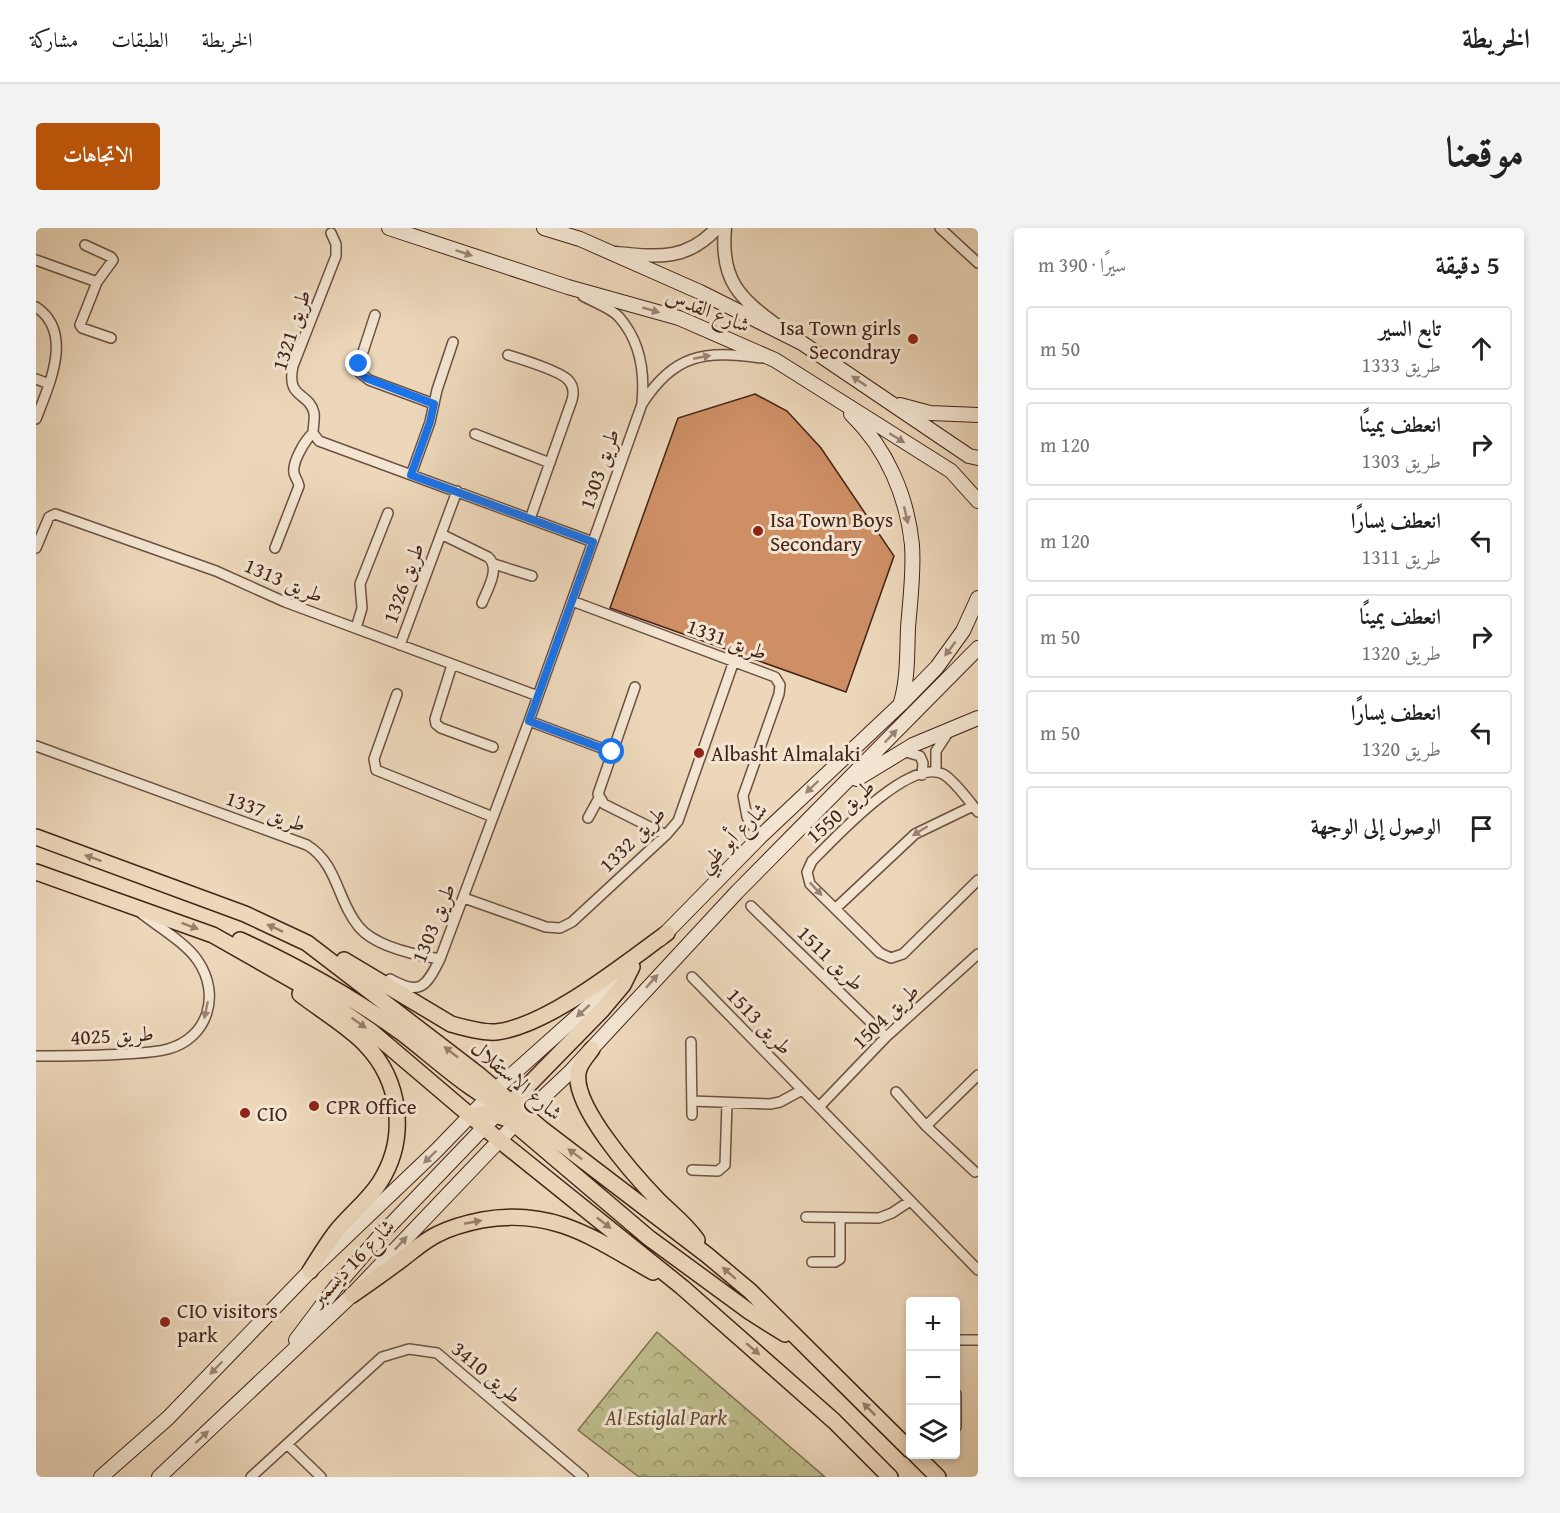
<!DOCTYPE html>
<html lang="ar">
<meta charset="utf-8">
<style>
body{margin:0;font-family:"Gentium Book Plus",Amiri,serif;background:#f2f2f2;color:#222;direction:rtl}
.controls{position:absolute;right:18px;bottom:18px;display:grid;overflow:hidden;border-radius:6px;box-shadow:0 3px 9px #0003}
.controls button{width:54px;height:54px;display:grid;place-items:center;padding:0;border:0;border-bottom:2px solid #e0e0e0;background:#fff;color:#222;font:30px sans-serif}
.stop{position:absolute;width:18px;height:18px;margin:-14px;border:4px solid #1a73e8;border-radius:50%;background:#fff}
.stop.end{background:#1a73e8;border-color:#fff;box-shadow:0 2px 6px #0008}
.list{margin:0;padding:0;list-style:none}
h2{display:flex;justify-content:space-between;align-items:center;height:78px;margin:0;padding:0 24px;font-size:26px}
h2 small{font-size:20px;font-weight:400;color:#767676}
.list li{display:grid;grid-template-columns:39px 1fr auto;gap:18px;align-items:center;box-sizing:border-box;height:84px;margin:0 12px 12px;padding:0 12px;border:2px solid #e0e0e0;border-radius:6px}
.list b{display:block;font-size:22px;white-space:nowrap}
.list p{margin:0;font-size:20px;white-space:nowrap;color:#767676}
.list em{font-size:20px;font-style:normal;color:#767676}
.icon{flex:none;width:33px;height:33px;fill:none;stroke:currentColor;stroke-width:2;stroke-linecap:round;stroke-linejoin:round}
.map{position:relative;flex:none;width:942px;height:1249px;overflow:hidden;direction:ltr;border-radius:6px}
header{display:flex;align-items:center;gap:36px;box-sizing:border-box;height:84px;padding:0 30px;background:#fff;border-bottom:2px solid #e0e0e0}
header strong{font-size:28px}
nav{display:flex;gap:33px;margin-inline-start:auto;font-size:21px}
.intro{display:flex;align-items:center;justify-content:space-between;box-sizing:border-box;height:144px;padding:0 36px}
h1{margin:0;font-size:42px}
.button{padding:15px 27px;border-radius:6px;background:#b45309;color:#fff;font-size:21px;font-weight:700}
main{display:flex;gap:36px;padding:0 36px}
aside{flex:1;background:#fff;border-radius:6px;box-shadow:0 3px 9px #0003}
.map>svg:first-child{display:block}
.park{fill:url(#park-crowns);stroke:#807052;stroke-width:1.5}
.building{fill:#ce8f65;stroke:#432318;stroke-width:1.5}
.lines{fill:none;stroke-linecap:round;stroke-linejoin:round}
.minor-casing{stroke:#6d5040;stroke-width:12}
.tertiary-casing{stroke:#6d5040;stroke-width:15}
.secondary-casing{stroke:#432318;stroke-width:16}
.primary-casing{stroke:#432318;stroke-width:18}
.minor{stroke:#f3e5d2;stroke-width:9}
.tertiary{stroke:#f3e5d2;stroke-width:12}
.secondary{stroke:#f3e5d2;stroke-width:14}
.primary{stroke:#ecd7ba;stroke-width:15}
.oneway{fill:#9b8475}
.oneway2{fill:#987d69}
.route{stroke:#1a73e8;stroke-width:8}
.poi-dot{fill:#8f2418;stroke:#f3e5d2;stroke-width:2}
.labels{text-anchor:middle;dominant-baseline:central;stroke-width:6;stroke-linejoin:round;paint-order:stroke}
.street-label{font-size:21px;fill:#432318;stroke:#f3e5d2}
.poi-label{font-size:21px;fill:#432318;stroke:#f3e5d2;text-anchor:start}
.park-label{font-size:21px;font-style:italic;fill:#624a35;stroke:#f3e5d2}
</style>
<header>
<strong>الخريطة</strong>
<nav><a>الخريطة</a><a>الطبقات</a><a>مشاركة</a></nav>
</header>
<div class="intro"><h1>موقعنا</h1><a class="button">الاتجاهات</a></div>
<main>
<aside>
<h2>5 دقيقة<small>سيرًا · 390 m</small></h2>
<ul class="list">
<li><svg class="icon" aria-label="ahead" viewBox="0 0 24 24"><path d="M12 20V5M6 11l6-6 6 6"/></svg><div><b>تابع السير</b><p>طريق 1333</p></div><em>50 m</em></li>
<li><svg class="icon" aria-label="right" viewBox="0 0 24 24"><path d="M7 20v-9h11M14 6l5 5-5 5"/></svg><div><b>انعطف يمينًا</b><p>طريق 1303</p></div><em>120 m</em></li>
<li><svg class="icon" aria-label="left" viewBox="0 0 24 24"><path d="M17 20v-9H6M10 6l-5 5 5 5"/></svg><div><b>انعطف يسارًا</b><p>طريق 1311</p></div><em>120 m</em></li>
<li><svg class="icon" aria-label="right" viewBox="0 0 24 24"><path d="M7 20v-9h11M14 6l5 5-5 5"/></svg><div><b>انعطف يمينًا</b><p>طريق 1320</p></div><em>50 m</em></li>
<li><svg class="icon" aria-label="left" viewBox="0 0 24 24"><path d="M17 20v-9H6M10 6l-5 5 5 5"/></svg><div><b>انعطف يسارًا</b><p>طريق 1320</p></div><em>50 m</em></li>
<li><svg class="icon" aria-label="arrive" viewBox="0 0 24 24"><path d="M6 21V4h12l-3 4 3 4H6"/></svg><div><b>الوصول إلى الوجهة</b></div></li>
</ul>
</aside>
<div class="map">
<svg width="942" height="1249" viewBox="0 0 942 1249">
<defs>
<pattern id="park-crowns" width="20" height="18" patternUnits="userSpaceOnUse" patternTransform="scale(1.5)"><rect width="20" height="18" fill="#bdbd8c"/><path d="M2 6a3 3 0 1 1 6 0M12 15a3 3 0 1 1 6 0" fill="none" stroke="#9b9971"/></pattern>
</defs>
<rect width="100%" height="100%" fill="#ecd7ba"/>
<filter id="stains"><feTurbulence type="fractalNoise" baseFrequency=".00333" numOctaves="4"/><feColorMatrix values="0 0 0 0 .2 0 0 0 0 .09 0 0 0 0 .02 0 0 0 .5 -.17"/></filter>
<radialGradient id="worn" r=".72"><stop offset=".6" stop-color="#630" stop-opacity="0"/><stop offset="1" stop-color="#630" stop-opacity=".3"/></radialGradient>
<path class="park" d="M621,1104L789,1249H603L542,1202Z"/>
<path class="building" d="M719,166L751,183L785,220L858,328L810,464L574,380L642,190Z"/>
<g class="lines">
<g class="minor-casing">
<path id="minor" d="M904,0L942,35
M49,17L75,29L77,32L61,54L44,97L46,100L75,110
M0,32L61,54
M547,68C557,74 575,80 583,89C604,113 609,143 606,174
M0,79C39,105 12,159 0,191
M339,87L323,136L324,145L333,152L398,176
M472,127C485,131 527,144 533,153C538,159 538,165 536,172L494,291
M0,151L13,156
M277,205L283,213L557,314
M277,205C277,199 279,191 278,185C273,163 250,172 257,138L300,28V16L295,5
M439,206L514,235
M375,247L394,194L401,162L417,114
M405,306L452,329C465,340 451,362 446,375
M0,320L13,289L19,286L180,343L249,374L502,468
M239,320L263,258C262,252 259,250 258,245C256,234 269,212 277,205
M458,336L496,348
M536,373L739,449L744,457L743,466L707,568L711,589L724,609
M320,400L326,380L324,356L352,285
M364,417L421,263
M416,437L399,491L400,496L405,500L457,519
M599,459L562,566L568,576L630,607
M361,466L338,531L340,542L457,589
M493,493L576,524
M0,518L271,617C302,636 301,673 323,699C339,718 379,727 404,731
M866,523L884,528L887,535L886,547
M900,544V523L913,503
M942,584C934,574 918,552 907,546C873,529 798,611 776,633L771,644L774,656L844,725L855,730L867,726L942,652
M552,590L563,570
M428,670L510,699L524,700L536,694L630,607L642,593L698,433
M715,678L850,809
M799,681L879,606L937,578
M656,749L942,1042
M354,751C384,768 390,759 404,731L493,493L606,176C638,126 668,122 725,130
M655,814L656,887
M0,828C29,828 58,828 87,826C102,825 118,825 132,821C172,810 185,767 162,733C151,716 123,699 106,686
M860,864L890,898L939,944
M656,873L734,876L744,874L766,862
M783,879L850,809L942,726
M890,898L942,847
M656,942L682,943L689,937L691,875
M770,989L843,990L856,985L874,973
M776,1034H799L804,1031V990
M920,1112H942
M920,1166V1199
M252,1217L285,1249
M215,1249L346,1129L373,1121L401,1125L547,1249"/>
</g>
<g class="tertiary-casing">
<path id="tertiary" d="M689,0C684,52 703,70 743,99
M580,25C621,29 651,33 681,0"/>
</g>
<g class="secondary-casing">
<path id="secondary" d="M353,0L532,59L643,90L739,132L915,243L942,273
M508,0L544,11L664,64L766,115L933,228L942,230
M864,177L894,185L942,187
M815,186C851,221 871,268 876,317C878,345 874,373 872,400C871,424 872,451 865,474
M821,551L877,517L942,490
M624,711L724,609L865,476L901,439L927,403L942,370
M260,1112L299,1060L342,1010L456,891
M65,1249L132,1190L274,1043L400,923L460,861L593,742
M123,1249L316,1067L479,896L535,843L701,664L942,420"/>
</g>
<g class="primary-casing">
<path id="primary" d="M0,609L209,686L271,715L443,847L506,901L671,1027L714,1063L874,1222
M0,644L177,707L286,769L336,804L463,912L646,1059L798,1193L854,1249
M204,712C261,738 315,768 366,805C399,830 439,869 478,883
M308,732L415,796C429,800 446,805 460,804C512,798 588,736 631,705
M264,766C283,781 313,799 329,816C365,853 372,910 344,954C332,973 313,987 299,1005C290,1017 282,1030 274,1043
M556,821C551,828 543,836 542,845C537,879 599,948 622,972C635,985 650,996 661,1012
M471,883L476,874L566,782L587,757L596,739
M435,888L453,885L474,892L613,1010L714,1084L749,1106
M316,1067C332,1056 349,1044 365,1032C377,1023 389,1012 402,1006C416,999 431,995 446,992C517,979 559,1011 617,1044
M879,1226L902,1249"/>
</g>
<use href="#minor" class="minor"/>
<use href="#tertiary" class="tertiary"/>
<use href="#secondary" class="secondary"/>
<use href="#primary" class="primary"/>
</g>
<defs><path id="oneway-solid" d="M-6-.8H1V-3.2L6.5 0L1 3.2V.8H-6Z" transform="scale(1.5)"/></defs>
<g class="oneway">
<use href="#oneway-solid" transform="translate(428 25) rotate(18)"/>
<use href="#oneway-solid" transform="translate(615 82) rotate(16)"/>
<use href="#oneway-solid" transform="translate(666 129) rotate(-11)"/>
<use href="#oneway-solid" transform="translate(823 153) rotate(-146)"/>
<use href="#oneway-solid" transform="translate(861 210) rotate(32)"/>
<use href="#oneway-solid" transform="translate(870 287) rotate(77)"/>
<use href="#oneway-solid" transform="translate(914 421) rotate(127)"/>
<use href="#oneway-solid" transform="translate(855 508) rotate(-46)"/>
<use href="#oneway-solid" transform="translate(776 559) rotate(136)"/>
<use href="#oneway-solid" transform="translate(884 603) rotate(148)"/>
<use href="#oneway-solid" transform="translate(780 661) rotate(47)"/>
<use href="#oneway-solid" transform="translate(616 753) rotate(-48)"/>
<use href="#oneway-solid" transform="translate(170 782) rotate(102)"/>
<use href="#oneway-solid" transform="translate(547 783) rotate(138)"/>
<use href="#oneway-solid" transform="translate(394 929) rotate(136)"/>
<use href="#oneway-solid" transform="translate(365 1015) rotate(-47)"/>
<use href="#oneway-solid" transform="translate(180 1140) rotate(134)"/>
<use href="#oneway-solid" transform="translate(166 1209) rotate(-43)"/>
</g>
<g class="oneway2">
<use href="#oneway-solid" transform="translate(57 630) rotate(-160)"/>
<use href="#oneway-solid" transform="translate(154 698) rotate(21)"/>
<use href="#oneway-solid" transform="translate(239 700) rotate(-155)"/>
<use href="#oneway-solid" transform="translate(323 795) rotate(35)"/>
<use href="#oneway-solid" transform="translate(415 824) rotate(-142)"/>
<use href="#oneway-solid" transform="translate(539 926) rotate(-143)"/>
<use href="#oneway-solid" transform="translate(437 994) rotate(-11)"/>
<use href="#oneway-solid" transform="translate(568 995) rotate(38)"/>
<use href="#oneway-solid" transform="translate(693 1045) rotate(-139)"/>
<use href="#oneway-solid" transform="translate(717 1121) rotate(41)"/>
<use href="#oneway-solid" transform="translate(833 1181) rotate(-135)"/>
</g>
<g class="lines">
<path class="route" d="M323,136L324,145L330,150L398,176L394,194L375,247L557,314L493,493L576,524"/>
</g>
<g class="poi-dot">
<circle cx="877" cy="111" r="6"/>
<circle cx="722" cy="303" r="6"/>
<circle cx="663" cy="525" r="6"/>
<circle cx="278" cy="878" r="6"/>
<circle cx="209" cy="885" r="6"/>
<circle cx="129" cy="1094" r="6"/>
</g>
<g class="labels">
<g class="street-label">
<text transform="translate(672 82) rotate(21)">شارع القدس</text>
<text transform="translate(255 102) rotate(-72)">طريق 1321</text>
<text transform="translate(563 241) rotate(-71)">طريق 1303</text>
<text transform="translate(248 352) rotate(23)">طريق 1313</text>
<text transform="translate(367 355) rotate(-70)">طريق 1326</text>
<text transform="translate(691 411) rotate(20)">طريق 1331</text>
<text transform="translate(230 583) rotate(20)">طريق 1337</text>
<text transform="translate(804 583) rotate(-42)">طريق 1550</text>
<text transform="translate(696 609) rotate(-45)">شارع أبو ظبي</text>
<text transform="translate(596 611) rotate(-45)">طريق 1332</text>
<text transform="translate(397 695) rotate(-68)">طريق 1303</text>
<text transform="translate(795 730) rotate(44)">طريق 1511</text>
<text transform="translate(849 788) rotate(-44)">طريق 1504</text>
<text transform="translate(724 793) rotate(46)">طريق 1513</text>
<text transform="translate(76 807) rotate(-3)">طريق 4025</text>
<text transform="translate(481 852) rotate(40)">شارع الاستقلال</text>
<text transform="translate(316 1034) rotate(-46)">شارع 16 ديسمبر</text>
<text transform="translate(451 1144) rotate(40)">طريق 3410</text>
</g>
<g class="poi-label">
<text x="865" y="99" text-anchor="end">Isa Town girls<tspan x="865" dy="24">Secondray</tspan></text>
<text x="734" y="291">Isa Town Boys<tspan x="734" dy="24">Secondary</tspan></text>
<text x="675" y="525">Albasht Almalaki</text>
<text x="290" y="878">CPR Office</text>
<text x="221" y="885">CIO</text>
<text x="141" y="1082">CIO visitors<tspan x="141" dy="24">park</tspan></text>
</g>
<g class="park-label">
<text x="630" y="1189">Al Estiglal Park</text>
</g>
</g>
<rect width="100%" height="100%" filter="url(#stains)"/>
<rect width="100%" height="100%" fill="url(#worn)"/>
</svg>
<div class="controls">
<button>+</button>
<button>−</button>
<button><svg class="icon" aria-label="layers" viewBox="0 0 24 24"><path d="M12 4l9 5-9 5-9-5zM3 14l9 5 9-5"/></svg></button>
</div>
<div class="stop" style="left:576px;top:524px"></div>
<div class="stop end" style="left:323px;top:136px"></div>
</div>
</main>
